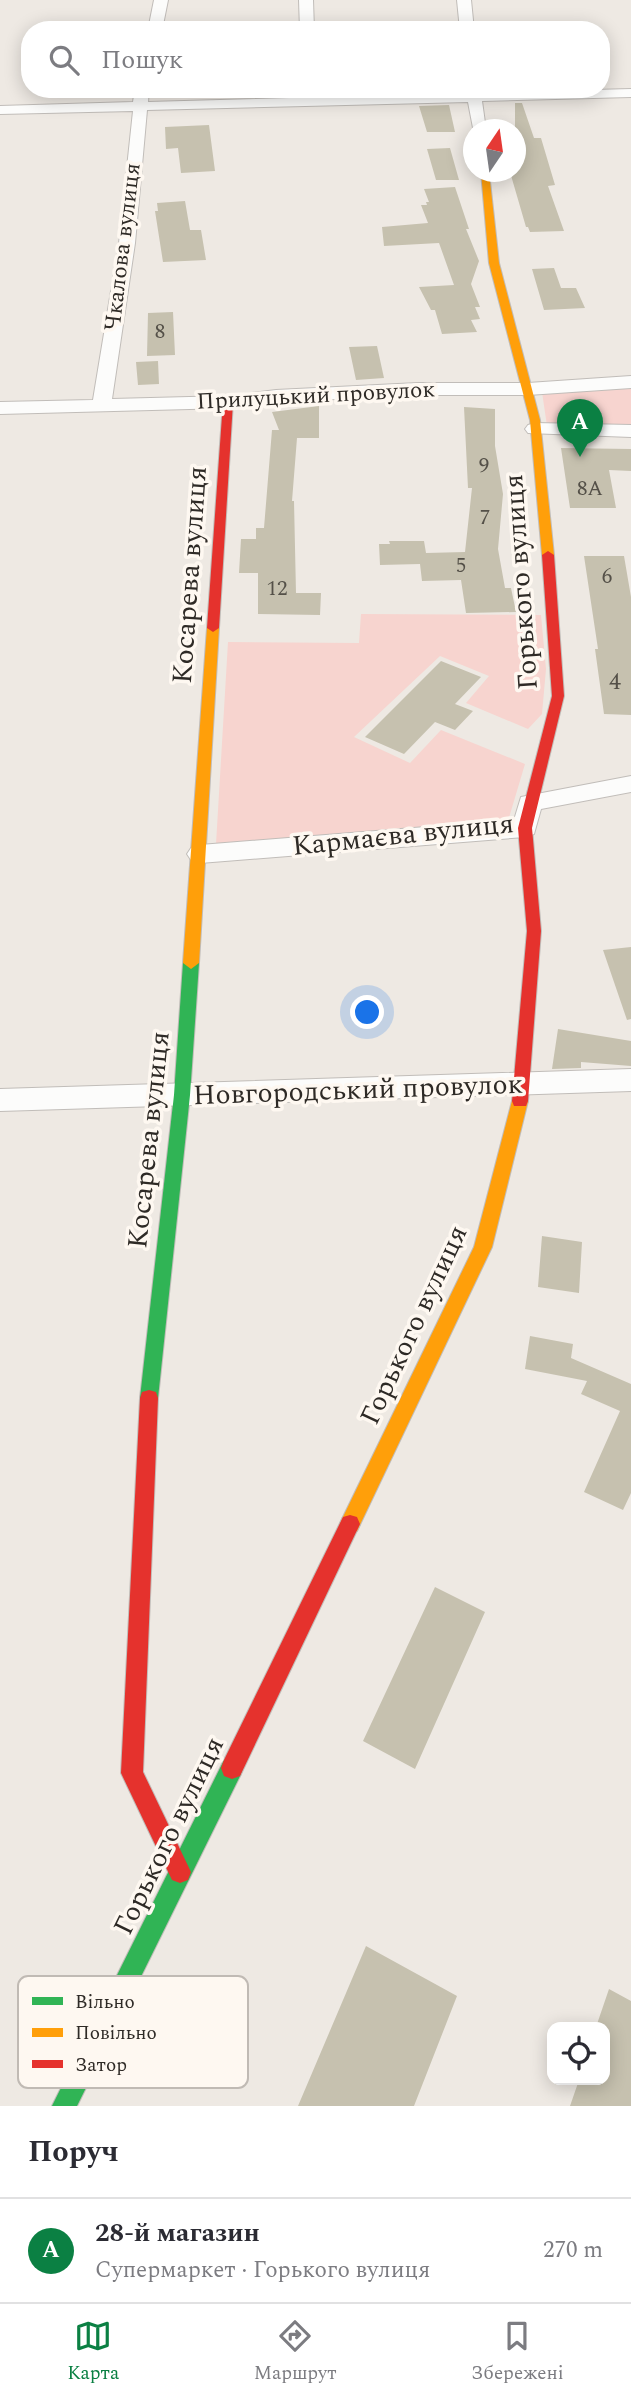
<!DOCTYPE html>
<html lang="uk">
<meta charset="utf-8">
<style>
body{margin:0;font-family:Spectral,serif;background:#f2f2f3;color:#2b2b33}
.controls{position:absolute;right:21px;bottom:21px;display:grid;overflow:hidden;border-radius:14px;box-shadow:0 4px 18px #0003}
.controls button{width:63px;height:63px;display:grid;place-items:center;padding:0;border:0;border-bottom:2px solid #e1e1e2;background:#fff;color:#2b2b33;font:35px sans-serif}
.compass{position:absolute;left:463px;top:119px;width:63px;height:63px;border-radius:50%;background:#fff;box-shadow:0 4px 18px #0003;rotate:13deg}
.you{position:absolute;left:368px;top:1013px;width:24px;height:24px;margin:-18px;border:5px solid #fff;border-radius:50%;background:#1a73e8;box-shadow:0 0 0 10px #1a73e833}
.badge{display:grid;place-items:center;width:46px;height:46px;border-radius:50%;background:#0b8043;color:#fff;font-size:23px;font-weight:700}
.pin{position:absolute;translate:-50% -58px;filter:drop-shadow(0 2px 4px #0008)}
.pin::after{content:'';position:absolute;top:37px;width:24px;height:21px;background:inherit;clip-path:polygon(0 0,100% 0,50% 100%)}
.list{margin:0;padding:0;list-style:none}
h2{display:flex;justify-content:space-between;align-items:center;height:91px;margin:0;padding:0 28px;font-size:30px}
h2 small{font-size:23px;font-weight:400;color:#7c7c81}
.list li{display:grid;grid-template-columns:46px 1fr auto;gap:21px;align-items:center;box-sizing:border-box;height:105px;padding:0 28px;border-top:2px solid #e1e1e2}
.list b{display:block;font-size:26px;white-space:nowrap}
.list p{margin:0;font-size:23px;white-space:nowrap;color:#7c7c81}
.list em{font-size:23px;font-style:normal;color:#7c7c81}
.icon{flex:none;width:38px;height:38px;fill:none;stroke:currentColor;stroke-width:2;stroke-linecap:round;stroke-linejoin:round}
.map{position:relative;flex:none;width:631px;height:2106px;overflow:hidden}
.search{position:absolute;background:#fff;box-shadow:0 4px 18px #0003;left:21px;right:21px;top:21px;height:77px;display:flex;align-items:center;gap:18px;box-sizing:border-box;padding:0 24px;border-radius:28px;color:#7c7c81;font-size:26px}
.sheet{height:196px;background:#fff}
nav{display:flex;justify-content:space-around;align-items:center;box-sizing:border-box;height:98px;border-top:2px solid #e1e1e2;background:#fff;font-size:19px;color:#7c7c81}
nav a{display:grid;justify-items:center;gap:4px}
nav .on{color:#0b8043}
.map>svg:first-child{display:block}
.green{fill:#f7d4cf}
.building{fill:#c6c1af}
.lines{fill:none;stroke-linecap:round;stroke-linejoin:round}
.street-casing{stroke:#c1bdb9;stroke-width:2}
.fast-casing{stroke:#c1bdb9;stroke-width:2}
.slow-casing{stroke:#c1bdb9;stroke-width:2}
.jam-casing{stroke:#c1bdb9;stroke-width:2}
.street{fill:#fcfcfb;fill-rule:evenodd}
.fast{fill:#30b455;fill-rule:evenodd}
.slow{fill:#ff9f0a;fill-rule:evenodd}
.jam{fill:#e5322d;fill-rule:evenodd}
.labels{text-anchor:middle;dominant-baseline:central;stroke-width:7;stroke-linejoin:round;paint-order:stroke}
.far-number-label{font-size:21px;fill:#545048}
.far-street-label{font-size:23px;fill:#2e2a26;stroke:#fef8f1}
.number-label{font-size:24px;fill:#545048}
.street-label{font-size:28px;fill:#2e2a26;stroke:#fef8f1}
.key{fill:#fef8f1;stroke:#c0bab4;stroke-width:2}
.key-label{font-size:19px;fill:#2e2a26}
</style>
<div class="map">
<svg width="631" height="2106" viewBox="0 0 631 2106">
<rect width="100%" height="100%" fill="#eee9e3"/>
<path class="green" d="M631,386V427L547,426L542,392Z
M361,614L541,615L546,669L542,714L528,729L466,703L489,676L440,656L354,737L410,763L441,730L525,764L508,821L216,844L228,642L359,643Z"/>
<path class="building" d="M515,103H522L534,138H541L555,185L548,186L564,231L530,232L528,227H526L510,172H515Z
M449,105L455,132H427L419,106Z
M209,125L215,171L181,173L178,148L166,149L165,127Z
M450,148L459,180H436L427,149Z
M455,187L469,229H466L479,261L471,284L480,307H475L480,319L471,320L477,332L442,334L435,310H431L419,287L454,285L439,243L384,246L382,227L428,223L421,205H427L426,202H429L424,189Z
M185,201L190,230H201L206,260L163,262L155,211H158L157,203Z
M554,268L561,288H576L585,308L544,310L532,269Z
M173,312L175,355L147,356L148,313Z
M377,346L384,378L356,380L349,347Z
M158,361L159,384L138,385L136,362Z
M319,406V438H297L292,501H294L296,593H321L320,615L258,614V573H239L241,539H256V528H264L272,430H279L272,412Z
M464,407L495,409V446L503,494L498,549L505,588H511L516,612L466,613L461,580L422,581L420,564L380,565L379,544H390L389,541H424L426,553L465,552L472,488H468Z
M561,448L631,449V471L609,470L616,508H570Z
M584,556H624L631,597V715L604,714L595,649H598Z
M441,661L481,677L455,704L473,711L455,730L435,722L404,754L365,737Z
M631,947V1019L627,1020L603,950Z
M558,1029L631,1041V1066L581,1062V1068L552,1069Z
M542,1236L582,1242L579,1293L538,1287Z
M530,1336L573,1344L571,1358L631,1384V1493L623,1510L584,1492L620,1411L581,1394L587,1381L525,1369Z
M435,1587L485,1612L415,1769L363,1741Z
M366,1946L457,1996L414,2106H298Z
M609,1989L631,2001V2106H570L579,2080H605V2027H596Z"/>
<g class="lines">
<g class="street-casing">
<path id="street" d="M154,0H168L162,30H148Z
M299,0H313L314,30H300Z
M457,0H471L474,30H460Z
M135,89H149L148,102L466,93V89H480L481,93L631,89V97L482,101L486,130H474V133L468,102L147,110L135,243L112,399L228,396L276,390L418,383H528L631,376V388L528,395H418L276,402L228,408L0,414V402L93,400L119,243L133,111L0,114V106L133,102Z
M535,423L631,425V437L528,433L525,429L528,425Z
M631,776V792L541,809L534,834L525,837L200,863L191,860L187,854L191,848L200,845L514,820L521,797Z
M631,1069V1091L0,1111V1089Z"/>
</g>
<g class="fast-casing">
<path id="fast" d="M191,957L199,963L190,1095L158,1398L156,1404L149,1406L142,1404L140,1398L174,1095L183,963Z
M232,1757L240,1760L243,1768L240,1776L77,2106H52L224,1760Z"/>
</g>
<g class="slow-casing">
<path id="slow" d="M481,172H489L499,263L540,420L554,555L548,559L542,555L530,420L489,263Z
M213,624L219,628L199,963L191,969L183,963L207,628Z
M520,1095L526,1096L528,1101L492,1247L357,1531L350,1533L343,1531L340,1524L343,1517L474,1247L512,1101L514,1096Z"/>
</g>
<g class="jam-casing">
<path id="jam" d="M228,399L233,402L219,628L213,632L207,628L223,402Z
M548,551L554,555L564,696L532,828L541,931L528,1101L526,1106H514L512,1101L527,931L518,828L552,696L542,555Z
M149,1390L156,1392L158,1398L143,1772L191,1872L188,1880L180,1883L172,1880L121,1773L140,1398L142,1392Z
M350,1515L357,1517L360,1524L240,1776L232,1779L224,1776L221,1768L224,1760L343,1517Z"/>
</g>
<use href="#street" class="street"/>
<use href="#fast" class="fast"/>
<use href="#slow" class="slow"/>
<use href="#jam" class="jam"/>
</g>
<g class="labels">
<g class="far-number-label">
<text x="160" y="332">8</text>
<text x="484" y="466">9</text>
<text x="590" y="489">8А</text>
<text x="485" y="518">7</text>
<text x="461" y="566">5</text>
<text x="607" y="577">6</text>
<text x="277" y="589">12</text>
</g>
<g class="far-street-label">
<text transform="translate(123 247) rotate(-83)">Чкалова вулиця</text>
<text transform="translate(316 396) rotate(-3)">Прилуцький провулок</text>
</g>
<g class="number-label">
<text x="615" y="682">4</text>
</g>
<g class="street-label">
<text transform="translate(190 575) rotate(-86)">Косарева вулиця</text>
<text transform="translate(521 582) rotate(-94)">Горького вулиця</text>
<text transform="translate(403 835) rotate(-6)">Кармаєва вулиця</text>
<text transform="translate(358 1090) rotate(-2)">Новгородський провулок</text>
<text transform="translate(149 1140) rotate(-84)">Косарева вулиця</text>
<text transform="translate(414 1325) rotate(-65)">Горького вулиця</text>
<text transform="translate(169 1836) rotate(-64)">Горького вулиця</text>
</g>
</g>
<rect x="18" y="1976" width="230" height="112" rx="10" class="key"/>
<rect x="32" y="1997" width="31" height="8" fill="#30b455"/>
<rect x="32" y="2028" width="31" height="9" fill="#ff9f0a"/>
<rect x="32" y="2060" width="31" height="8" fill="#e5322d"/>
<g class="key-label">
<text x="75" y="2008">Вільно</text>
<text x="75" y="2039">Повільно</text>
<text x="75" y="2071">Затор</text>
</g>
</svg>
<div class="controls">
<button><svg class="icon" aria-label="locate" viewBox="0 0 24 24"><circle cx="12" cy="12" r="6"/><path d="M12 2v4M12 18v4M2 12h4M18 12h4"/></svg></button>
</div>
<svg class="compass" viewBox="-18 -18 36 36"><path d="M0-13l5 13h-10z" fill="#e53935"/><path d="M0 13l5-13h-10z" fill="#7c7c81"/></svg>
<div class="you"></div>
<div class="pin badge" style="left:580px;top:457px">A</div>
<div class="search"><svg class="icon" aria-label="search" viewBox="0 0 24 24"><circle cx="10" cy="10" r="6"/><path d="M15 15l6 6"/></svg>Пошук</div>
</div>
<section class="sheet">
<h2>Поруч<small></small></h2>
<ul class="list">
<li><span class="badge">A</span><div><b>28-й магазин</b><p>Супермаркет · Горького вулиця</p></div><em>270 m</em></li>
</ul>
</section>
<nav>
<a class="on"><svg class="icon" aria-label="map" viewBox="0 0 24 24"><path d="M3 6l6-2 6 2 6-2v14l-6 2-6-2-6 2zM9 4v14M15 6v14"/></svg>Карта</a>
<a><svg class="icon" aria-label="directions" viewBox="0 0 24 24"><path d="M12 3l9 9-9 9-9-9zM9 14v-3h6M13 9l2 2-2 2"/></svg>Маршрут</a>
<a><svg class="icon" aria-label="saved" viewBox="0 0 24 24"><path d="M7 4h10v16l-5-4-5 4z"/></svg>Збережені</a>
</nav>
